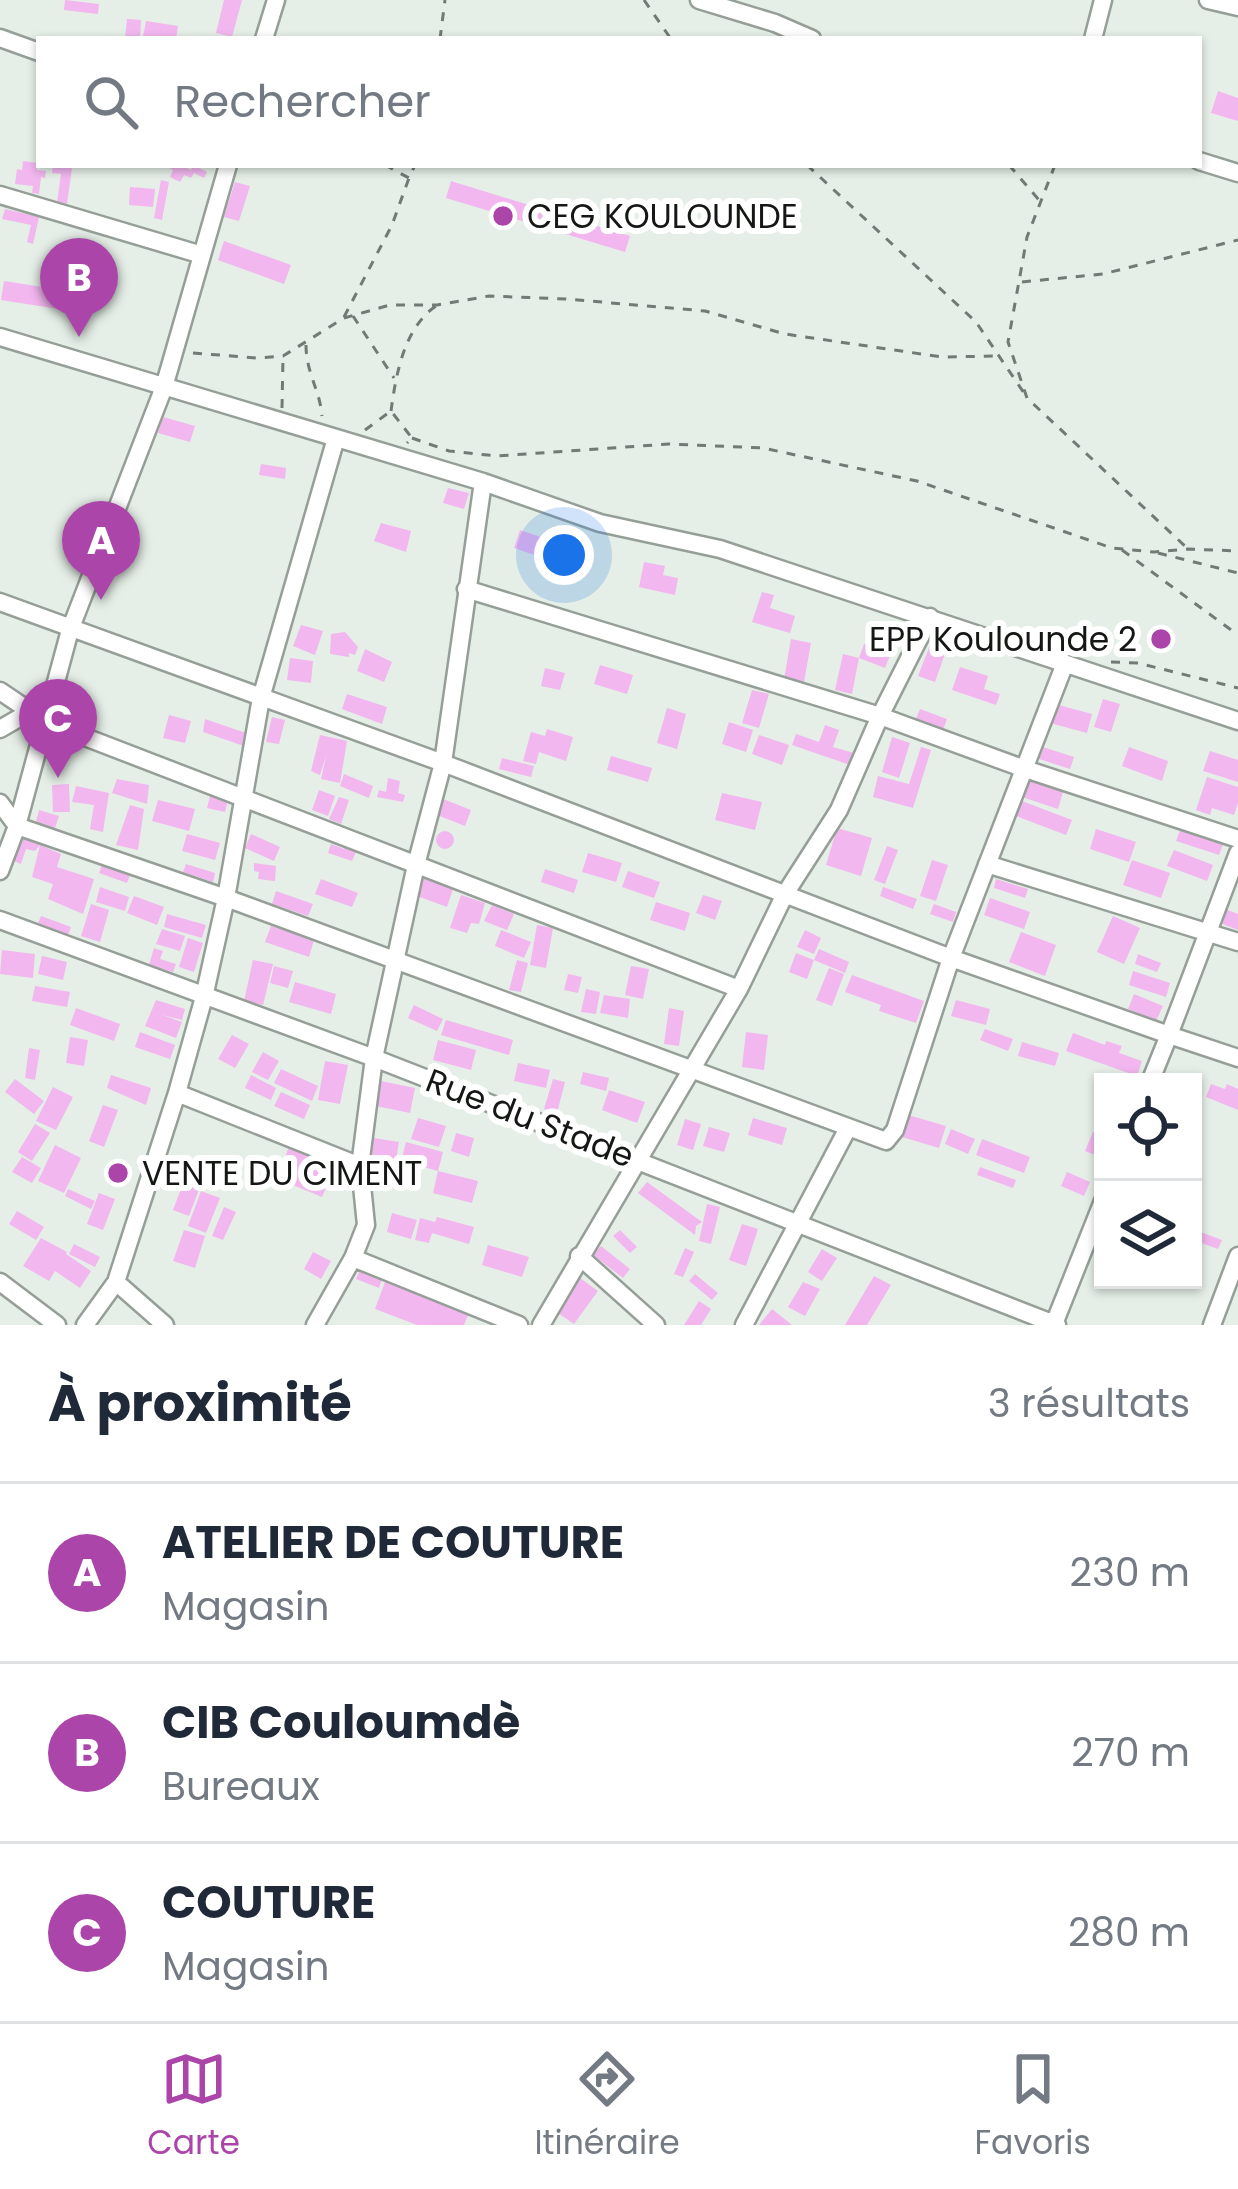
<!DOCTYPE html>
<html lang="fr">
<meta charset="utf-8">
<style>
body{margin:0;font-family:Poppins,sans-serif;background:#f6f6f7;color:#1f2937}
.controls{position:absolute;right:36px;bottom:36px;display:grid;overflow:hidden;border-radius:0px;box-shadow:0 3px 9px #0004}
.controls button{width:108px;height:108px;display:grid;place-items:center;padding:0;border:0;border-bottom:3px solid #e0e1e3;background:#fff;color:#1f2937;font:60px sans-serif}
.you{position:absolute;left:564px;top:555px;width:42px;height:42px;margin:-30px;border:9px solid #fff;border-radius:50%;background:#1a73e8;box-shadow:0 0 0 18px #1a73e833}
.badge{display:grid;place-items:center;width:78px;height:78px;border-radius:50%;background:#ab45aa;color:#fff;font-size:39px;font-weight:700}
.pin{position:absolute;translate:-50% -99px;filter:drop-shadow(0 3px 6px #0008)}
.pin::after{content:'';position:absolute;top:63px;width:42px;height:36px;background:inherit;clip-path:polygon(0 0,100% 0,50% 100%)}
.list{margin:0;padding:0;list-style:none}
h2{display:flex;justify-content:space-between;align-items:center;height:156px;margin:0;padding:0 48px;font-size:51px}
h2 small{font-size:39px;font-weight:400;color:#747a83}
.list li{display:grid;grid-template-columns:78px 1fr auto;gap:36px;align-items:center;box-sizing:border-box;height:180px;padding:0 48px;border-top:3px solid #e0e1e3}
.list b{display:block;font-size:45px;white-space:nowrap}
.list p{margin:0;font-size:39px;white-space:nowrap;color:#747a83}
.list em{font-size:39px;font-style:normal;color:#747a83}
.icon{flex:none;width:66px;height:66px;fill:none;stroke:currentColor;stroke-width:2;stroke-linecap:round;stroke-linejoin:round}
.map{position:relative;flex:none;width:1238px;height:1325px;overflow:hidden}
.search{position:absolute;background:#fff;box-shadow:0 3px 9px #0004;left:36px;right:36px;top:36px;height:132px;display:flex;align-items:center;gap:30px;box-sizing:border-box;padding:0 42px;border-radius:0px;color:#747a83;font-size:45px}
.sheet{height:696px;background:#fff}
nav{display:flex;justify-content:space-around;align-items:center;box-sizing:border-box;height:168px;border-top:3px solid #e0e1e3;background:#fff;font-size:33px;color:#747a83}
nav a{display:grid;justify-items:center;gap:6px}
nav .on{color:#ab45aa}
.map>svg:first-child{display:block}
.building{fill:#f2b7ef}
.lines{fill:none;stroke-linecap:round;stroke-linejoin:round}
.minor-casing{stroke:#969f97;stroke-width:21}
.path{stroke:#737974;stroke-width:3;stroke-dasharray:9 9;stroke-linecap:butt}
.minor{stroke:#fff;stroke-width:16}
.poi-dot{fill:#ab45aa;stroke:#fff;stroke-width:4.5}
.labels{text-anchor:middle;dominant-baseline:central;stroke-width:12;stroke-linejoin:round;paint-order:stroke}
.poi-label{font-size:33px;fill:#141714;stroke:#fff;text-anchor:start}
.street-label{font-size:33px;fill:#141714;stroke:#fff}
</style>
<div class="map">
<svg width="1238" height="1325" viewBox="0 0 1238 1325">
<rect width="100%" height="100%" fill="#e5efe7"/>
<path class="building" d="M65,0L99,4L98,14L64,10Z
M224,0H242L232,37L216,33Z
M127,19L141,20L140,39H125Z
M146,21L178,26L176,39L143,37Z
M1218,91L1238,98V121L1211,113Z
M23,161L38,163L37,170L46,171L45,178L41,177L39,194L32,193L33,186L15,184L17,169L22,170Z
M53,165L72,168L67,204L57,202L61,174L52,173Z
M164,165H180L191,170L193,165L207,172L204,178L194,173L191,178L184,175L180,182L170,177L173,170Z
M161,180L169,182L162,220L154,218Z
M451,181L630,236L625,252L446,198Z
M235,182L250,186L239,221L224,217Z
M130,187L155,189L153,207L129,205Z
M5,209L39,217L33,244L27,242L31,225L2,219Z
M224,241L291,265L284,284L218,260Z
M4,281L68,291L65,310L1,300Z
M163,417L195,426L190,442L158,433Z
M261,464L286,468L285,479L259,475Z
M448,488L469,493L464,509L443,503Z
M381,523L411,531L406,552L374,541Z
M520,530L558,543L552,561L514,548Z
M644,562L665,566L663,575L678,578L675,595L639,587Z
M762,592L774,595L770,608L795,616L790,633L752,622Z
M301,625L323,631L315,655L293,646Z
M345,632L358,647L355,655L349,653V657L330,654L331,634Z
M791,639L811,643L804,682L784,679Z
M864,644L891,653L885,668L859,658Z
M930,645L946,651L935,682L918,676Z
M365,649L392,662L384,682L357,671Z
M843,654L859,658L852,694L835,690Z
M290,658L313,661L311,683L287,680Z
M600,665L633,675L627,694L594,684Z
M960,667L988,676L984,689L1000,694L996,705L952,690Z
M545,668L565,673L560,690L541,686Z
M752,690L769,694L759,728L742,723Z
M347,694L387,707L382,724L342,709Z
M1103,699L1120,704L1111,732L1094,727Z
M1055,704L1092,714L1087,733L1050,723Z
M667,708L686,714L677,749L657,743Z
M920,709L947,719L943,730L916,719Z
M169,715L191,721L185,743L163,738Z
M272,717L285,720L279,744L266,742Z
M205,719L246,733L244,746L203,732Z
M729,722L753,730L746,752L722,744Z
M825,725L839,730L833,747L854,753L850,765L792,745L796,734L819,742Z
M547,729L573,737L566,761L539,752L536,764L523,761L531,732L545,736Z
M320,735L347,741L340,783L321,779L326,756L320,775L311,771Z
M759,735L789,745L782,765L752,754Z
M892,737L910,743L899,778L882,772Z
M921,747L931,750L913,808L873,797L878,776L909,784Z
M1043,747L1074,757L1070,769L1039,759Z
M1129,747L1168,761L1162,781L1122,766Z
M1210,751L1238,760V782L1203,771Z
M611,756L652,768L648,782L607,770Z
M502,758L534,766L531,777L499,769Z
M344,774L373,786L369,798L340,786Z
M1207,777L1238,787V803L1234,815L1212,808L1210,815L1196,810Z
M388,778L400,781L398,793L405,795L403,802L377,797L379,790L386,792Z
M117,779L149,785L147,804L112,793Z
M1028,780L1063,792L1058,809L1022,797Z
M69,784L70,812H53L52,785Z
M76,786L109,793L103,832L90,829L94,805L72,802Z
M319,790L335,796L328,816L312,810Z
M722,793L762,802L755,830L715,820Z
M210,796L228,800L225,812L207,808Z
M339,797L349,800L341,824L329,819Z
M443,799L471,810L465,826L437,815Z
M158,800L195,809L189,831L152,821Z
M1022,801L1072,820L1066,835L1016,816Z
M130,805L144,809L138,850L116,845Z
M39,810L59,816L55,828L36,822Z
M837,828L872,838L861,876L826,865Z
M1096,829L1136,842L1129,862L1090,849Z
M1180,830L1223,844L1219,855L1176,841Z
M436 840a9 9 0 1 1 18 0a9 9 0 1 1-18 0Z
M187,834L220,843L215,860L182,851Z
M251,834L280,847L274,861L245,848Z
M23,838L40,845L61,854L57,867L94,879L83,914L48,899L53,884L32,877L40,845L35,851L26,849L21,864L14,861Z
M331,844L344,849L345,844L351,846L350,850L356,852L352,861L328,853Z
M887,846L898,850L885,884L874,880Z
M1174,850L1213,865L1207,881L1167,866Z
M588,853L622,863L616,882L582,872Z
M932,860L948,865L936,901L920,896Z
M1132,860L1170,873L1161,898L1123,885Z
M254,863L276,866L275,881L258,879L259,872L254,871Z
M186,864L215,873L213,882L183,872Z
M102,865L130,875L127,883L99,873Z
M545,869L578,880L574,893L541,882Z
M628,871L660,882L654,898L622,887Z
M423,878L453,889L447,907L417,896Z
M321,879L358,893L352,907L315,894Z
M996,879L1028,889L1025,898L994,888Z
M100,887L129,897L125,911L96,902Z
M883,887L917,899L913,909L880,896Z
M276,891L313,904L308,916L272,904Z
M461,895L485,903L479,924L471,923L467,933L450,928Z
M703,895L722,901L715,920L696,913Z
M134,896L164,907L157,925L127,913Z
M990,898L1030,912L1024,929L984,915Z
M656,902L690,913L685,931L650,920Z
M91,904L109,910L100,942L81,936Z
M934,904L956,912L953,922L930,914Z
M492,905L514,914L507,930L484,921Z
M1225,909L1238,914V930L1220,923Z
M167,914L206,925L202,938L164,927Z
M41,916L71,927L68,935L38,923Z
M1113,916L1140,928L1124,964L1097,952Z
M537,925L553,928L546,968L530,965Z
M271,926L314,940L309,957L265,942Z
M162,929L185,936L180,951L156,944Z
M501,930L531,942L524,958L495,946Z
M805,930L821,938L814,954L797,947Z
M1021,932L1056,945L1045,976L1009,962Z
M188,938L203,943L194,972L179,967Z
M154,948L163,951L160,959L176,964L173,972L149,965Z
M819,949L849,962L845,973L814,960Z
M2,950L35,954L33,978L0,974Z
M796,953L814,960L807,979L789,972Z
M1138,954L1161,963L1157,972L1135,964Z
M42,956L67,962L63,980L38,974Z
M253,960L273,964L263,1005L244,1001Z
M517,960L528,963L521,992L509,990Z
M274,966L293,971L288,988L270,983Z
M631,966L649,969L643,999L625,995Z
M829,968L844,974L832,1006L816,1000Z
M1133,971L1170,983L1166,997L1129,985Z
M568,974L582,977L578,993L564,990Z
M852,975L924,1001L916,1023L879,1011L881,1005L845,992Z
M295,982L336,994L331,1014L289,1002Z
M35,986L70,992L67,1007L32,1001Z
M586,989L600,992L596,1014L581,1012Z
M1134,994L1163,1006L1156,1021L1128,1009Z
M604,995L630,999L628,1018L600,1013Z
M156,1000L185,1009L182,1020L162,1015L182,1022L176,1038L145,1026Z
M956,1000L990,1009L986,1025L951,1016Z
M414,1005L443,1019L437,1031L408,1018Z
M76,1008L120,1024L114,1041L70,1025Z
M669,1008L684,1011L679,1046L664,1044Z
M446,1020L513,1040L509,1055L441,1035Z
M985,1029L1013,1039L1008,1051L980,1040Z
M140,1032L175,1045L170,1059L135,1047Z
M746,1032L768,1035L764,1070L742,1067Z
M1073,1033L1105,1045L1106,1041L1122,1046L1119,1053L1142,1061L1137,1076L1066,1051Z
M232,1035L249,1044L235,1068L218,1059Z
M70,1037L88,1040L84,1066L66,1063Z
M438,1040L476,1050L471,1070L433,1060Z
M1022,1042L1059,1053L1055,1066L1018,1056Z
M29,1048L40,1050L35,1080L25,1078Z
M263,1052L279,1061L268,1080L252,1072Z
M325,1061L348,1065L340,1104L318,1100Z
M518,1063L550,1070L546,1088L514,1081Z
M281,1069L318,1086L312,1101L274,1083Z
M583,1072L609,1078L606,1091L580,1084Z
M111,1075L151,1088L146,1105L107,1088Z
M251,1075L276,1088L271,1100L245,1088Z
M15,1079L44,1101L34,1114L5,1092Z
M553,1079L565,1082L557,1113L544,1109Z
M381,1081L415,1088L410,1113L376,1106Z
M1211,1084L1225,1089L1227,1084L1238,1089V1110L1206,1097Z
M53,1087L73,1097L56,1130L36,1121Z
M609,1090L645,1102L637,1123L602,1110Z
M281,1092L310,1105L304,1119L274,1106Z
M103,1105L118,1110L104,1147L89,1141Z
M908,1115L946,1126L939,1148L902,1137Z
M418,1118L446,1126L439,1147L411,1139Z
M753,1118L787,1128L782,1145L748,1135Z
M685,1119L701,1124L693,1150L677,1145Z
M35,1124L50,1133L32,1161L18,1152Z
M709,1127L730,1133L724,1152L703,1146Z
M951,1129L975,1139L968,1154L945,1144Z
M1093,1132L1103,1137L1100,1157L1085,1151Z
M456,1133L474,1138L469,1157L451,1151Z
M374,1138L399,1142L396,1160L371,1156Z
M982,1139L1030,1157L1024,1173L976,1155Z
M291,1142L337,1162L322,1197L276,1178Z
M406,1142L443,1152L438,1171L401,1161Z
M55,1145L81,1158L64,1193L38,1181Z
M22,1157L41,1168L32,1183L12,1172Z
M367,1157L395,1163L392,1173L365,1167Z
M980,1167L1016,1180L1013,1188L977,1175Z
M438,1171L478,1181L472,1203L433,1193Z
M1067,1172L1090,1182L1084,1196L1061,1186Z
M184,1181L200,1187L189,1216L173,1210Z
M647,1182L702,1222L696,1226L695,1235L638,1193Z
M68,1189L95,1201L91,1209L65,1196Z
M201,1191L220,1198L206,1233L188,1226Z
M99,1193L115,1199L103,1230L87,1224Z
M707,1204L720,1207L711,1244L699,1241Z
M224,1207L236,1212L223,1240L212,1236Z
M17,1211L44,1227L36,1240L9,1224Z
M392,1213L417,1220L411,1239L387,1232Z
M437,1217L474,1227L469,1244L432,1233L429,1243L415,1240L420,1218L435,1222Z
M742,1224L758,1229L746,1266L729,1260Z
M184,1230L205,1236L195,1268L173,1261Z
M620,1230L637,1247L630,1253L613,1236Z
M1195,1230L1222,1240L1218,1249L1193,1240Z
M41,1238L67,1252L66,1254L91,1271L80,1288L55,1271L49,1281L23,1266Z
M74,1244L100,1257L95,1267L69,1254Z
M488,1245L529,1257L522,1277L482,1265Z
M601,1246L630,1269L623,1278L593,1255Z
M685,1248L694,1252L683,1277L674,1274Z
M822,1249L837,1258L822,1281L808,1272Z
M313,1252L331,1261L321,1279L304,1269Z
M360,1270L382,1279L379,1288L356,1279Z
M695,1274L718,1293L712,1300L689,1281Z
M576,1275L598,1291L574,1324L552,1309Z
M874,1276L891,1285L867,1325H845Z
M385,1282L469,1313L464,1325H417L375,1309Z
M803,1282L820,1289L805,1316L788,1307Z
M699,1301L711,1309L701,1325H684Z
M772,1309L792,1325H759Z"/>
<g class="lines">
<g class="minor-casing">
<path id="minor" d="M699,0L775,23L812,39
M1208,0L1238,7
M0,38L39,52
M264,39L276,0
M1093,39L1103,0
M1199,161L1238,173
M0,195L202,255
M0,337L483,482L600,523L720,549L1238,721
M466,589L880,716L1025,769L1238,839
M0,602L443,763L951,958L1169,1035L1238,853
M0,691L46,722L739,989
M0,729L19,718L38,720
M0,803L17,826L226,898L886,1141L895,1130L951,958L1064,666
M987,864L1238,942
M0,871L17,826L70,630L164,387L228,165
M0,920L374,1058L1057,1325
M1150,1082L1169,1035L1238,1058
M177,1093L360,1166
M579,1256L656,1325
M353,1258L519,1325
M0,1282L57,1325
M116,1282L165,1325
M1054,1324L1103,1201
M85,1325L116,1282L177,1093L204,997L226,898L261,698L336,438
M315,1325L353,1258L366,1225L360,1166L374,1058L416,865L443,763L483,482
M541,1325L739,989L785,894L839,810L880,716L930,617
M744,1325L848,1128
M1212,1325L1238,1256"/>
</g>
<path class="path" d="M644,0L671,39
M440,39L445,0
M385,165L409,178L415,165
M807,165L976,322L1024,393
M1009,165L1039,200
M1055,165L1027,237L1008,342L1027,398L1187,548
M1022,282L1103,274L1238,240
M353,316L394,378
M344,317L392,225L409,178
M306,345C306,373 320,390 322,416
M193,353L257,358L283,356L344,318L390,305H437L489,296L566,299L705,311L785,334L942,357L999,356
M282,408L283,358
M391,411C396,374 404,328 436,306
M365,430L391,411L412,438L407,443
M412,438L449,451L497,456L669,444L763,448L917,481L1112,548L1154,552L1188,549L1238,551
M1122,550L1238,635
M1158,553L1238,573
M1111,662L1138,663L1238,688"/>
<use href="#minor" class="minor"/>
</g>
<g class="poi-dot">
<circle cx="503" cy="216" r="12"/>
<circle cx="1161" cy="639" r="12"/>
<circle cx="118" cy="1173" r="12"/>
</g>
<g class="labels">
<g class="poi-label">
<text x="527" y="216">CEG KOULOUNDE</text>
<text x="1137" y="639" text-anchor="end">EPP Koulounde 2</text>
<text x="142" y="1173">VENTE DU CIMENT</text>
</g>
<g class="street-label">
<text transform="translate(530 1118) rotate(21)">Rue du Stade</text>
</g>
</g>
</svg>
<div class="controls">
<button><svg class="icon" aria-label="locate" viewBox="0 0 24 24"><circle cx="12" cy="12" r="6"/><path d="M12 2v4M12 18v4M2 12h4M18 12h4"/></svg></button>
<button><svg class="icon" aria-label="layers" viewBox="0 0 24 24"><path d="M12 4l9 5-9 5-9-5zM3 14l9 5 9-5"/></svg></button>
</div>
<div class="you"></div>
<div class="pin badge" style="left:101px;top:600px">A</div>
<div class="pin badge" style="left:79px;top:337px">B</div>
<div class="pin badge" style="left:58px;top:778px">C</div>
<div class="search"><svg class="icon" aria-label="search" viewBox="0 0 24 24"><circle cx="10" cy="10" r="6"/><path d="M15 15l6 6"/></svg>Rechercher</div>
</div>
<section class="sheet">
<h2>À proximité<small>3 résultats</small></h2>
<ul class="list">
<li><span class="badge">A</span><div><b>ATELIER DE COUTURE</b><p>Magasin</p></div><em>230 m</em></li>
<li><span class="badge">B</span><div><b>CIB Couloumdè</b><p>Bureaux</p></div><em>270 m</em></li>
<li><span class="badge">C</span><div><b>COUTURE</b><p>Magasin</p></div><em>280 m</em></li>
</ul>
</section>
<nav>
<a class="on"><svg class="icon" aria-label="map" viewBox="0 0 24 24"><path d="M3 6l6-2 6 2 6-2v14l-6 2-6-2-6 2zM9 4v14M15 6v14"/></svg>Carte</a>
<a><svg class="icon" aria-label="directions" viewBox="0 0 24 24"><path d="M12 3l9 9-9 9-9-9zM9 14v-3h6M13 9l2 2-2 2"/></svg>Itinéraire</a>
<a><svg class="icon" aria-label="saved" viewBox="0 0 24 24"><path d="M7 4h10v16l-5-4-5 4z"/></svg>Favoris</a>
</nav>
